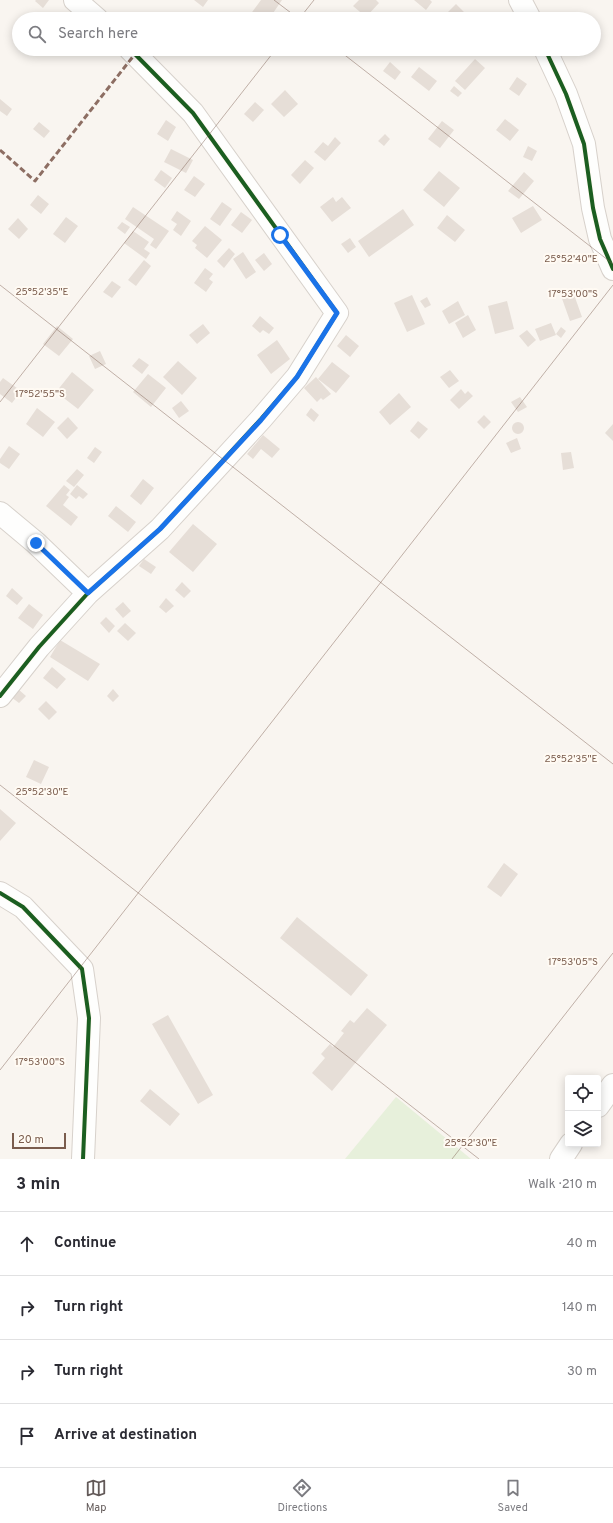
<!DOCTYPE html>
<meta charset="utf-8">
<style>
body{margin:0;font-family:Overpass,sans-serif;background:#f2f2f3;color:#2b2b33}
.controls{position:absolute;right:12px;bottom:12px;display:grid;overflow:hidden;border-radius:4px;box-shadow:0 2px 10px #0003}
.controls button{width:36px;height:36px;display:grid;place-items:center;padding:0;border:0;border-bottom:1px solid #e1e1e2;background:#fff;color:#2b2b33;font:20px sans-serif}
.scale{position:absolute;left:12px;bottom:10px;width:54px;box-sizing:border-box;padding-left:4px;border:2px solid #7a5c4d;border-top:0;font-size:11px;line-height:14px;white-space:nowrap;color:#7a5c4d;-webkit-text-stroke:3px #fffaf3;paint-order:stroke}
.stop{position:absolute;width:12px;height:12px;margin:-9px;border:3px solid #1a73e8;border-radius:50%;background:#fff}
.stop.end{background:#1a73e8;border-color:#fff;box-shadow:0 1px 4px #0008}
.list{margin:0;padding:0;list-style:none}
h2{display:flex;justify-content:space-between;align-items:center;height:52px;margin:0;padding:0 16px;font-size:17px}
h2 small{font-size:13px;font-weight:400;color:#7c7c81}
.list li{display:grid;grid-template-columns:26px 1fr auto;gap:12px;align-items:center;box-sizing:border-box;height:64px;padding:0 16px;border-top:1px solid #e1e1e2}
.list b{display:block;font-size:15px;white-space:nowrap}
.list em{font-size:13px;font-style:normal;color:#7c7c81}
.icon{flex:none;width:22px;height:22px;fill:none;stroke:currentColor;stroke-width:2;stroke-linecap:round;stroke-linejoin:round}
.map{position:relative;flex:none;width:613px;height:1159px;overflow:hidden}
.search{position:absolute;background:#fff;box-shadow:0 2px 10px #0003;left:12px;right:12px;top:12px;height:44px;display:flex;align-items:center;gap:10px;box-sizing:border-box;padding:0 14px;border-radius:22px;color:#7c7c81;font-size:15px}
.sheet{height:308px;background:#fff}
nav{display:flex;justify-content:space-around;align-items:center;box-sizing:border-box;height:56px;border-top:1px solid #e1e1e2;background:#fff;font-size:11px;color:#7c7c81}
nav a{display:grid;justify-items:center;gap:2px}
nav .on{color:#625958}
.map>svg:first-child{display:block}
.green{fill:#e7f0db}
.building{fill:#e6ded7}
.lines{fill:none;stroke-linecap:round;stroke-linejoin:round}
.minor-casing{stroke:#d7d1cb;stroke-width:24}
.minor{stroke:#fefefd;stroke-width:22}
.quiet{stroke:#8d6e63;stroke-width:3;stroke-dasharray:6 3;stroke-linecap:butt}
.cycleway-casing{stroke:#fffaf3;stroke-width:6}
.cycleway{stroke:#1b5e20;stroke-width:4}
.route{stroke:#1a73e8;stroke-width:5}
.ticks{fill:none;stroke:#7a5c4d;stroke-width:1;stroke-opacity:0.45}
.ticks-label{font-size:10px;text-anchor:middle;fill:#7a5c4d;stroke:#fffaf3;stroke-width:4;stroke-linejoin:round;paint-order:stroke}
</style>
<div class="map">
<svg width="613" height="1159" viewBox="0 0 613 1159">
<rect width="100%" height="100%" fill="#f9f5f0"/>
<path class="green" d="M396,1097L471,1159H345Z"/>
<path class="building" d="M36,0H49L43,8L35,1Z
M194,0H208L203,7Z
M261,0H282L269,19H247Z
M359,0H376L379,3L366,17L353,6Z
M414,0H430L432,2L426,10Z
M456,4L469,17L468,19H455L448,12Z
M57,13L65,19H52Z
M475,59L485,68L465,90L455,81Z
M390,62L401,72L395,80L383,71Z
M419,67L437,81L429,91L411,77Z
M517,77L527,84L519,96L509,89Z
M454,86L462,93L458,97L450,91Z
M285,90L298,104L284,117L271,104Z
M0,99L12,109L7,116L0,111Z
M255,102L264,110L253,122L244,114Z
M505,119L519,130L510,141L496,130Z
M166,120L176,127L168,141L157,134Z
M442,121L454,130L440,148L428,139Z
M39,122L50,131L44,138L33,129Z
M385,134L390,139L384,146L378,141Z
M335,137L341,143L325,161L314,152L323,142L328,146Z
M528,146L537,151L532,161L523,157Z
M171,149L193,160L186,173L164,162Z
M305,160L314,168L300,184L291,175Z
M161,170L172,178L165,188L154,180Z
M439,171L460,188L444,207L423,190Z
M524,172L534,181L519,199L508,191Z
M194,176L205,184L195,197L184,190Z
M38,195L49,204L41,214L30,205Z
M333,197L336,202L342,197L351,208L332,222L320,207Z
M222,202L232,209L220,226L210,219Z
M533,206L542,220L521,233L512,218Z
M133,207L169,231L156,249L150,245L154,239L125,219Z
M403,209L414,225L369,257L358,241Z
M177,211L191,221L181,236L173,230L177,224L171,220Z
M241,212L252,220L242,233L231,225Z
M447,215L465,230L455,242L437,228Z
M66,217L78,226L65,243L53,234Z
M18,218L28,229L19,239L8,229Z
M122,222L130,227L125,234L117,228Z
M205,226L222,240L207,258L195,248L197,245L192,241Z
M133,231L149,242L144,249L150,253L146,259L124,243Z
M350,238L356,247L348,253L341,244Z
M229,248L235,254L224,268L217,261Z
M243,252L256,272L246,279L233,259Z
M264,253L272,264L264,271L255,260Z
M144,260L151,266L136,286L128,280Z
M205,268L213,274L209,279L213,282L206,292L194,283Z
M112,281L121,287L112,298L103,292Z
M572,289L582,317L570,321L560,293Z
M412,295L425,324L407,332L394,303Z
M427,297L431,305L425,308L420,301Z
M458,301L465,315L449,324L442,311Z
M507,301L514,329L495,334L488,306Z
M468,315L476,330L463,338L455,323Z
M260,316L274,328L269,334L263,330L260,333L252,326Z
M551,323L556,335L540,341L535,329Z
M203,324L210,333L197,344L189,335Z
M57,326L73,339L59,356L43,344Z
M561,327L566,331L561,338L556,334Z
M527,330L536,340L528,347L519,336Z
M346,335L359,346L350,357L337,346Z
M277,340L290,359L271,374L257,355Z
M100,351L106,364L95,369L89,356Z
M139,358L149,365L142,374L132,366Z
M178,361L197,378L182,395L163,377Z
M332,362L350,376L336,393L318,379Z
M450,370L459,381L449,388L440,377Z
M72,372L94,390L78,409L56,392Z
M148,374L166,388L151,407L133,392Z
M316,377L331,394L323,400L321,398L317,402L304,388Z
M3,378L21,391L12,403L0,394V382Z
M461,389L465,394L468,391L473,396L459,409L450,400Z
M399,393L411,407L390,425L379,412Z
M520,397L527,407L518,412L511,402Z
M181,401L189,411L179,418L172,408Z
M37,408L55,422L43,437L26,424Z
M311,408L319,415L314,422L306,415Z
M484,415L491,422L484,429L477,422Z
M68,417L78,428L67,439L57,428Z
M418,421L428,429L419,439L410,431Z
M512 428a6 6 0 1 1 12 0a6 6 0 1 1-12 0Z
M613,424V441L605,433Z
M263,435L280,449L272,458L261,449L253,459L247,454Z
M517,438L521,449L511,453L506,443Z
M9,446L20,454L9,469L0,463V459Z
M95,447L102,452L94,463L87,458Z
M571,452L574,468L563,470L561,453Z
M77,469L84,475L74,487L66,481Z
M143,479L154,488L141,505L130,496Z
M64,485L70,490L66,495L69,497L63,505L78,517L71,526L46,506Z
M77,485L88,494L83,499L79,496L76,499L70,494Z
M116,506L136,522L128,532L108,516Z
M193,524L217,544L193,572L169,552Z
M144,559L156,567L151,574L139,566Z
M182,582L191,591L184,598L175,590Z
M12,588L23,598L17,605L6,596Z
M166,598L174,606L166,613L159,607Z
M123,602L131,611L123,618L115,609Z
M29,604L43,615L33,629L18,618Z
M106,617L115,626L109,633L100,623Z
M125,623L136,633L128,641L117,631Z
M60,640L100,664L88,681L50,657Z
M52,667L66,679L57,689L43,678Z
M18,689L26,696L19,703L11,697Z
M113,689L119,696L113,702L107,696Z
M46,701L57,712L49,720L38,709Z
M34,760L49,767L41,784L26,777Z
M0,809L16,823L0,841Z
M504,863L518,874L501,897L487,887Z
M297,917L368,975L351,996L280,938Z
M367,1008L387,1025L332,1091L312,1073L325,1058L321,1054L330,1044L333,1047L344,1033L341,1031L350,1020L354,1023Z
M168,1015L213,1095L198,1104L152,1024Z
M150,1089L180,1114L170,1126L140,1101Z"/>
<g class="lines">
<g class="minor-casing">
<path id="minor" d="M75,0L97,19
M520,0L530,19
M545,49L566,94L584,144L593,208L600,239L613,269
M0,513L36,543L88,593
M0,696L39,647L88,593L160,529L261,419L297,377L337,313L193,113L130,49
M0,893L23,907L82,969L89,1018L83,1159
M598,1106L613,1085
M561,1159L571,1144"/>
</g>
<use href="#minor" class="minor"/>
<path class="quiet" d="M0,150L35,181L135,54"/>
<g class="cycleway-casing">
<path id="cycleway" d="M545,49L566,94L584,144L593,208L600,239L613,269
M0,696L39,647L88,593L160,529L261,419L297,377L337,313L193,113L130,49
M0,893L23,907L82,969L89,1018L83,1159"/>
</g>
<use href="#cycleway" class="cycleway"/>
</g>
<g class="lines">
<path class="route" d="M36,543L88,593L160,529L261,420L297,377L337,313L280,235"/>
</g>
<path class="ticks" d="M274,0L299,19M299,19L314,0M337,49L613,264M0,285L613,764M0,402L276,49M0,785L479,1159M0,1070L613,285M452,1159L613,953"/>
<g class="ticks-label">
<text x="571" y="262">25°52'40"E</text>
<text x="42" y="295">25°52'35"E</text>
<text x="573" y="297">17°53'00"S</text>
<text x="40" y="397">17°52'55"S</text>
<text x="571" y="762">25°52'35"E</text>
<text x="42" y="795">25°52'30"E</text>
<text x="573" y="965">17°53'05"S</text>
<text x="40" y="1065">17°53'00"S</text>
<text x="471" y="1146">25°52'30"E</text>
</g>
</svg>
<div class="controls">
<button><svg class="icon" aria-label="locate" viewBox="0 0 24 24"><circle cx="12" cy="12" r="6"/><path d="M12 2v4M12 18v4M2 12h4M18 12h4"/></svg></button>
<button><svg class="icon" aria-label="layers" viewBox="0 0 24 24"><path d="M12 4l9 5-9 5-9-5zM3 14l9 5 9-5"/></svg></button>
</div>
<div class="scale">20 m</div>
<div class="stop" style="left:280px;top:235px"></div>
<div class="stop end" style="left:36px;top:543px"></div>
<div class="search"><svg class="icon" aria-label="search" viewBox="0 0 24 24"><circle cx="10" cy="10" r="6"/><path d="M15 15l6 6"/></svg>Search here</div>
</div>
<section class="sheet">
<h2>3 min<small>Walk · 210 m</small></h2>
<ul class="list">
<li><svg class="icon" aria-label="ahead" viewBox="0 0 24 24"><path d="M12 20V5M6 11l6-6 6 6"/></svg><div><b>Continue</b></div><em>40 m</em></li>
<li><svg class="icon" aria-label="right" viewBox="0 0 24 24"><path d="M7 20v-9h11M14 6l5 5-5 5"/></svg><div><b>Turn right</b></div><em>140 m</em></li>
<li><svg class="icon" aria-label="right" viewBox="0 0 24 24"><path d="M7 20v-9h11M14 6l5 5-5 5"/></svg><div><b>Turn right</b></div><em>30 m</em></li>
<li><svg class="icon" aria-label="arrive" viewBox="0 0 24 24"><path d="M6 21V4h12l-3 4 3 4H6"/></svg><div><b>Arrive at destination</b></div></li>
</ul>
</section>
<nav>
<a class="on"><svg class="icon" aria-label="map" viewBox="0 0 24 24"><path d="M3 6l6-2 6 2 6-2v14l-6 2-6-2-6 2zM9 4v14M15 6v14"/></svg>Map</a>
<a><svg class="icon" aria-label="directions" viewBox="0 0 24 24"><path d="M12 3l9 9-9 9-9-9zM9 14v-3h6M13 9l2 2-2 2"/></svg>Directions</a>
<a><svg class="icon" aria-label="saved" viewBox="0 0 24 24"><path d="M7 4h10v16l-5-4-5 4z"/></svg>Saved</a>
</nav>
